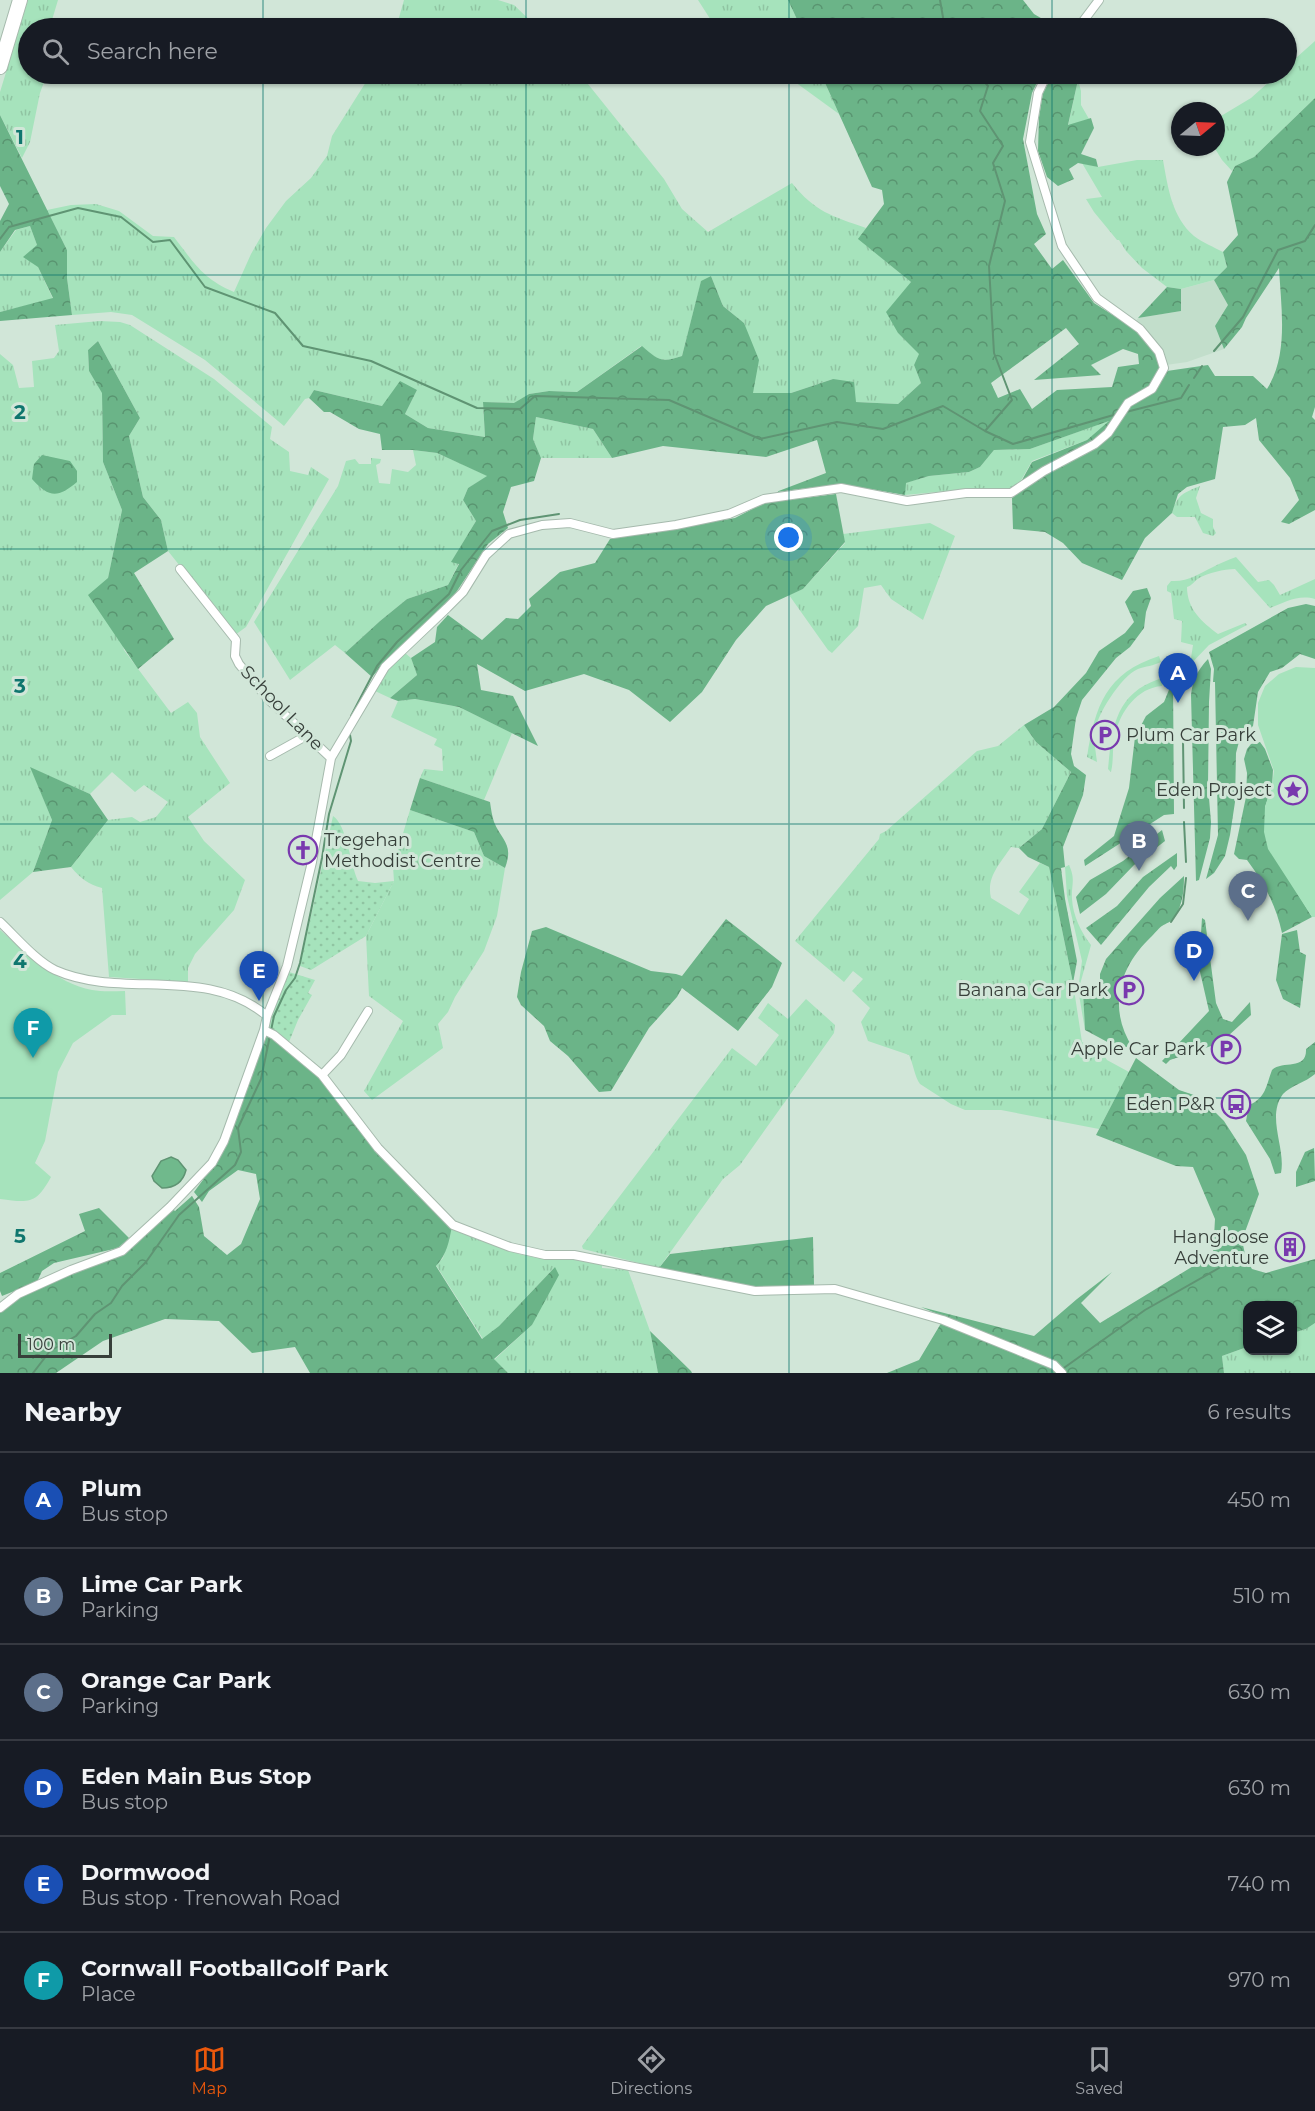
<!DOCTYPE html>
<meta charset="utf-8">
<style>
body{margin:0;font-family:Montserrat,sans-serif;background:#242831;color:#f1f3f6}
.controls{position:absolute;right:18px;bottom:18px;display:grid;overflow:hidden;border-radius:12px;box-shadow:0 2px 4px #0004}
.controls button{width:54px;height:54px;display:grid;place-items:center;padding:0;border:0;border-bottom:2px solid #363941;background:#171b24;color:#f1f3f6;font:30px sans-serif}
.compass{position:absolute;left:1171px;top:102px;width:54px;height:54px;border-radius:50%;background:#171b24;box-shadow:0 2px 4px #0004;rotate:71deg}
.scale{position:absolute;left:18px;bottom:15px;width:94px;box-sizing:border-box;padding-left:6px;border:3px solid #373f3a;border-top:0;font-size:16px;line-height:21px;white-space:nowrap;color:#373f3a;-webkit-text-stroke:4px #d1e6d8;paint-order:stroke}
.you{position:absolute;left:789px;top:538px;width:21px;height:21px;margin:-15px;border:4px solid #fff;border-radius:50%;background:#1a73e8;box-shadow:0 0 0 9px #1a73e833}
.badge{display:grid;place-items:center;width:39px;height:39px;border-radius:50%;background:#ea580c;color:#fff;font-size:20px;font-weight:700}
.pin{position:absolute;translate:-50% -50px;filter:drop-shadow(0 2px 3px #0008)}
.pin::after{content:'';position:absolute;top:32px;width:21px;height:18px;background:inherit;clip-path:polygon(0 0,100% 0,50% 100%)}
.list{margin:0;padding:0;list-style:none}
h2{display:flex;justify-content:space-between;align-items:center;height:78px;margin:0;padding:0 24px;font-size:26px}
h2 small{font-size:20px;font-weight:400;color:#9ea1a6}
.list li{display:grid;grid-template-columns:39px 1fr auto;gap:18px;align-items:center;box-sizing:border-box;height:96px;padding:0 24px;border-top:2px solid #363941}
.list b{display:block;font-size:22px;white-space:nowrap}
.list p{margin:0;font-size:20px;white-space:nowrap;color:#9ea1a6}
.list em{font-size:20px;font-style:normal;color:#9ea1a6}
.icon{flex:none;width:33px;height:33px;fill:none;stroke:currentColor;stroke-width:2;stroke-linecap:round;stroke-linejoin:round}
.map{position:relative;flex:none;width:1315px;height:1373px;overflow:hidden}
.search{position:absolute;background:#171b24;box-shadow:0 2px 4px #0004;left:18px;right:18px;top:18px;height:66px;display:flex;align-items:center;gap:15px;box-sizing:border-box;padding:0 21px;border-radius:33px;color:#9ea1a6;font-size:22px}
.sheet{height:654px;background:#171b24}
nav{display:flex;justify-content:space-around;align-items:center;box-sizing:border-box;height:84px;border-top:2px solid #363941;background:#171b24;font-size:16px;color:#9ea1a6}
nav a{display:grid;justify-items:center;gap:3px}
nav .on{color:#ea580c}
.map>svg:first-child{display:block}
.built{fill:#c2decb}
.grass{fill:url(#grass-tufts)}
.forest{fill:url(#forest-crowns);fill-rule:evenodd}
.park{fill:url(#park-dots)}
.garden{fill:#a6e3bc}
.water{fill:#70b98c;stroke:#5f9473;stroke-width:1.5}
.lines{fill:none;stroke-linecap:round;stroke-linejoin:round}
.stream{stroke:#5f9473;stroke-width:2}
.street-casing{stroke:#a6baad;stroke-width:10}
.highway-casing{stroke:#a6baad;stroke-width:16}
.street{stroke:#fff;stroke-width:8}
.highway{stroke:#fff;stroke-width:14}
.grid{fill:none;stroke:#0f766e;stroke-width:1.5;stroke-opacity:0.55}
.labels{text-anchor:middle;dominant-baseline:central;stroke-width:6;stroke-linejoin:round;paint-order:stroke}
.street-label{font-size:18px;fill:#373f3a;stroke:#d1e6d8}
.poi-label{font-size:18px;fill:#373f3a;stroke:#d1e6d8;text-anchor:end}
.grid-label{font-size:20px;text-anchor:middle;font-weight:bold;fill:#0f766e;stroke:#d1e6d8;stroke-width:6;stroke-linejoin:round;paint-order:stroke}
</style>
<div class="map">
<svg width="1315" height="1373" viewBox="0 0 1315 1373">
<defs>
<pattern id="grass-tufts" width="24" height="20" patternUnits="userSpaceOnUse" patternTransform="scale(1.5)"><rect width="24" height="20" fill="#a6e3bc"/><path d="M3 7l-1-3M5 7V3M7 7l1-3M15 17l-1-3M17 17v-4M19 17l1-3" fill="none" stroke="#90c4a2"/></pattern>
<pattern id="forest-crowns" width="20" height="18" patternUnits="userSpaceOnUse" patternTransform="scale(1.5)"><rect width="20" height="18" fill="#6bb488"/><path d="M2 6a3 3 0 1 1 6 0M12 15a3 3 0 1 1 6 0" fill="none" stroke="#599470"/></pattern>
<pattern id="park-dots" width="8" height="8" patternUnits="userSpaceOnUse" patternTransform="scale(1.5)"><rect width="8" height="8" fill="#a6e3bc"/><path d="M2 2h.1M6 6h.1" fill="none" stroke="#90c4a2" stroke-width="1.8" stroke-linecap="round"/></pattern>
</defs>
<rect width="100%" height="100%" fill="#d1e6d8"/>
<path class="built" d="M1214,280L1229,305L1215,326L1224,349L1187,362L1166,365L1162,350L1146,329L1136,321L1138,318L1181,311V289Z"/>
<path class="grass" d="M28,0H58L52,20L53,28H28V74H47L40,93L30,142L22,158L0,115V92Z
M404,0H498L514,5L538,28H396Z
M698,0H788L801,28H716Z
M1315,41V98L1254,157L1235,166L1232,171L1222,160L1214,147H1216V119L1251,98L1278,74H1286L1287,66Z
M371,74H580L664,179L682,209L708,232L792,183C815,212 832,216 866,228L859,239L911,282L898,333L920,354L914,365L921,383L898,404L856,402L833,379L791,393H753L744,323L723,306L711,276L701,282L682,356C661,363 658,360 641,346L577,392L549,391L529,394L515,403L483,402L485,437L428,428L405,414L417,390L382,406L314,390L309,398L305,399L284,426L205,360L132,315L111,312L72,315L67,278V250L47,210L71,205L96,204L119,211L153,236L174,237C194,263 203,279 234,292L251,254L266,228L286,201L311,178L327,156L332,136Z
M784,74H821L839,114Z
M1078,80L1081,91V105L1089,119L1068,126Z
M1137,160H1163C1168,188 1172,217 1194,236C1203,243 1214,247 1223,252L1227,267L1214,280L1181,289L1167,287L1142,268L1126,251L1119,240H1117L1094,212L1086,199L1102,197L1082,163L1098,167Z
M30,226L37,245L38,267L53,299L0,312V252L16,230Z
M100,321L120,322L130,325L214,379L272,427L270,439L289,452L290,471L308,475L311,467L329,479L246,627L235,635L168,551L161,520L143,497L129,436L140,418L98,341L88,350L89,371L102,392L103,462L122,510L108,578L124,650L171,713L188,702L197,713L200,737L230,783L188,817L204,841L245,880L234,910L195,954L188,968V982L109,977L102,888C88,884 81,879 71,867L108,820L132,817L140,822L156,817L168,802L144,785L135,792L112,772L90,794L31,768L52,820L33,872L0,900V354L13,365L19,388L34,387L32,361L54,358L59,351L55,325Z
M536,417L593,429L612,458H541L533,439Z
M1111,420L1087,440L1032,461L1019,484L1011,488L968,489L905,495V483L929,476L969,472L980,467L994,450L1030,449Z
M413,450L437,453L488,476L468,488L463,500L476,521L452,561L459,563L448,585L407,599L380,621L345,653L335,645L290,680L254,622L338,486L346,461L355,459L359,464H371V458L381,459L380,463L376,465L379,483L390,484L392,469L408,472L416,465Z
M1200,486L1196,498L1201,513L1213,519V527L1216,533L1213,536L1203,533L1195,517H1177L1172,513C1177,495 1183,493 1200,486Z
M930,523L955,536L923,620L891,599L881,585L864,588L858,626L832,653L828,650L789,595L803,589L845,543L843,534Z
M1236,557L1258,582L1269,580L1274,585L1280,595L1315,579V599C1299,594 1285,602 1270,608L1235,569C1224,569 1208,573 1199,578C1194,581 1193,585 1187,587C1187,609 1202,622 1218,634L1245,623L1247,625L1209,645L1187,668L1172,666L1174,657L1191,658L1193,645L1181,642L1182,621L1174,619L1171,593L1167,591V586L1171,581C1189,582 1198,574 1213,567C1220,563 1228,560 1236,557Z
M405,653L411,658L417,675L390,698L375,691L389,668Z
M1159,656L1161,662C1153,666 1146,666 1138,669C1121,676 1096,716 1094,734C1094,742 1096,753 1097,762L1087,757C1095,706 1106,673 1159,656Z
M1159,679L1164,680L1162,686C1137,688 1121,711 1115,734C1112,746 1114,760 1111,772L1108,769C1112,728 1115,694 1159,679Z
M415,699L459,707L512,733L484,800L420,778L424,769L443,771L442,749L434,745L437,739L391,717L398,701Z
M1024,725L1036,742L1071,772L1042,829L1019,848L1011,847C1000,864 986,877 991,898L1019,915L1029,899L1019,892L1040,863L1049,867L1073,983L1082,1042L1102,1052L1107,1060L1129,1072L1099,1129L1001,1110H965L951,1104L920,1084C915,1078 913,1063 909,1055L868,1041L861,1022L870,1008L852,991L863,979L853,971L844,982L795,941L879,839L880,834L886,831L977,751L998,746Z
M410,810L474,832L484,856L505,868L497,916L484,951L455,997L448,1012L438,1024L443,1048L372,1100L364,1091L403,1021L369,996L366,936L394,881L393,867Z
M1069,865C1076,880 1071,885 1072,899C1073,916 1081,932 1091,945L1079,988L1083,991L1085,1030L1078,989L1082,961L1067,896L1065,867Z
M806,999L835,1025L834,1033L740,1165L723,1179L659,1268L583,1249L582,1246L732,1048L756,1066L779,1035L758,1018L768,1003L788,1019Z
M452,1226L519,1254L537,1258L566,1257L602,1265V1268L628,1270L650,1331L658,1373H508L494,1360L532,1325L555,1267L499,1326L483,1339L436,1265L443,1258Z
M1315,1323V1373H1224L1222,1356L1247,1347L1248,1350H1292L1293,1333L1306,1329Z"/>
<path class="forest" d="M788,0H1023L1034,14L1058,28H801Z
M821,74H1041L1032,93L1023,139L1037,214L1046,234L1034,244L1052,269L1063,260L1094,303L1138,331L1153,349L1162,368L1160,372L1208,365L1215,376H1253L1267,389C1289,354 1281,308 1279,268L1246,318L1242,327L1224,349L1215,326L1228,305L1214,280L1227,267L1223,252L1238,235L1227,182L1235,166L1254,157L1315,98V407L1312,417L1315,420V510L1289,524L1281,522L1299,500L1290,478L1259,440L1256,418L1245,425L1223,427L1215,479L1187,487L1178,494L1172,513L1145,538L1122,580L1082,563L1063,543L1045,532L1013,529L1012,498L1032,462L1087,440L1109,421L1030,449L994,450L980,467L969,472L929,476L906,483L905,495L841,484L776,492L826,473L817,440L766,457L663,446L612,458L593,429L536,417L533,439L541,458L534,481L511,487L503,512L508,528L488,544L455,594L392,654L372,677L345,653L380,621L407,599L448,585L459,564L451,562L476,521L463,500L468,488L487,476L437,453L413,450H382L380,434L359,429L330,412H324L309,398L314,390L382,406L400,381L417,390L405,414L428,428L485,437L483,402L514,403L529,394L549,391L577,392L642,346C658,360 661,363 682,356L701,281L711,276L723,306L744,323L759,360L753,393H791L833,379L854,382L856,402L898,404L921,383L914,365L919,354L898,333L886,312L911,282L858,239L884,204L882,190L872,187ZM1066,328L1079,344L1034,380L1101,375L1091,365L1123,349L1138,354L1139,364L1118,367L1112,387L1057,390L1032,409L1020,389L998,398L991,383Z
M1053,74H1076L1078,80L1068,125L1091,118L1094,128L1081,154L1096,159L1098,167L1078,163L1069,169L1074,179L1058,186L1047,177L1038,151L1039,117L1043,93Z
M0,115L67,250V278L72,315L0,321V312L53,298L38,267L23,257L37,245L30,226L15,230L0,252V221L9,204L0,186Z
M1167,287L1181,289V311L1138,318Z
M98,341L140,418L129,436L143,497L161,520L168,551L134,573L174,639L138,669L88,595L108,578L122,510L103,462L102,393L89,371L88,350Z
M42,455L70,461L77,471V482C58,498 49,498 32,479L34,464Z
M836,494L845,542L803,589L766,606L736,640L702,692L670,722L629,690L584,674L525,691L477,664L481,690L513,696L538,746L459,707L415,699L398,701L390,698L417,675L411,658L435,642L437,627L448,615L482,640L506,618L518,619L531,606L529,599L560,572L595,563L610,539L735,518L764,503Z
M1147,588L1151,598L1146,612L1144,628L1130,647L1116,658L1082,700L1076,718L1071,754L1074,766L1086,775L1083,795L1063,847L1065,867L1061,868L1065,899L1077,961L1073,983L1049,867L1028,857L1019,848L1042,829L1071,772L1036,742L1024,725L1054,707L1086,673L1099,651L1125,633L1134,622L1125,602L1133,591Z
M1306,604L1315,606V659L1300,654L1282,668L1270,672L1258,692L1253,726L1240,738L1236,753L1235,802L1230,835L1225,856L1214,873L1206,879L1218,835L1215,682H1213L1214,669L1209,652L1288,608Z
M1208,659L1211,669L1209,702L1208,786L1211,822L1210,838L1199,880L1196,881L1191,695C1193,679 1197,671 1208,659Z
M1173,680L1174,814L1164,815L1085,866L1084,860L1114,836L1129,788L1135,737L1146,716L1164,702Z
M1260,742L1265,749L1273,770L1272,786L1265,807L1292,884L1312,917L1282,933C1276,905 1264,883 1247,860L1239,859L1234,854L1246,797L1247,773L1244,759L1247,749L1251,744Z
M30,767L90,794L108,820L71,867L33,872L52,820Z
M420,778L490,802C491,809 492,816 494,822C502,841 514,844 505,868L484,856L474,832L410,810Z
M1162,830L1165,841L1134,865L1106,894L1080,914L1076,897L1090,880L1123,861Z
M1177,853V866L1174,870L1171,866L1149,887L1101,945L1086,928L1117,906L1143,877Z
M1184,876C1184,890 1183,904 1175,916C1171,923 1166,923 1162,926C1160,927 1155,933 1152,936C1119,967 1107,1008 1133,1048L1113,1045L1085,1030L1083,991L1100,992V974L1106,959L1160,898Z
M1202,918L1205,920L1216,1003L1223,1019L1232,1022L1250,1002L1251,1015L1228,1036L1217,1044L1170,1060L1166,1064L1162,1061L1209,1011L1192,937L1201,933Z
M726,919L782,963L772,987L738,1031L682,988L677,997L649,1028L611,1091L599,1092L568,1056L550,1041L544,1026L521,1005L517,997L521,972L532,931L546,927L651,971L676,974L682,976Z
M1297,930L1300,952L1306,955L1300,1008L1283,999L1276,980L1282,934Z
M267,1035L317,1075L378,1148L452,1226C449,1242 447,1254 436,1266L482,1339L499,1326L555,1267L559,1275L532,1325L494,1359L508,1373H310L295,1347L252,1353L219,1321L165,1319L103,1341L56,1373H0V1308L18,1294L122,1251L170,1207L175,1211L192,1196L199,1207L204,1236L227,1255L241,1244L260,1199L256,1174L238,1170L209,1191L202,1202L194,1192L214,1165Z
M1315,1042V1074C1306,1082 1290,1086 1283,1094C1266,1117 1286,1148 1281,1173L1275,1174L1270,1159L1246,1121L1249,1105C1266,1098 1266,1086 1272,1070C1283,1060 1307,1071 1306,1049Z
M1136,1058L1179,1090L1200,1097L1224,1121L1246,1155L1259,1194L1242,1240L1246,1259L1252,1269L1266,1273L1315,1259V1323L1306,1329L1293,1333L1292,1306H1248L1247,1347L1222,1356L1224,1373H887L919,1360L943,1320L1035,1355L921,1307L1034,1336L1077,1299L1112,1272L1081,1303L1100,1323L1213,1254L1215,1219L1193,1167L1176,1166L1096,1135Z
M1314,1148L1315,1181L1296,1187V1172L1305,1152Z
M99,1208L129,1238L118,1248L54,1263L42,1271L37,1282L2,1296L0,1291V1273L85,1231L79,1214Z
M813,1237L814,1285L756,1288L659,1268L670,1254Z
M650,1331L691,1371L692,1373H658Z"/>
<path class="park" d="M333,816C347,825 350,864 358,881L375,883L394,881L366,936L311,970L300,966Z
M289,972L315,980L308,993L312,995L298,1020L289,1042L268,1026L274,1006Z"/>
<path class="garden" d="M1296,667L1315,668V917H1312L1268,849L1264,832L1265,807L1272,785L1274,771L1258,725V703L1265,686L1279,674Z
M0,930C26,952 57,984 92,990C103,992 114,991 125,991L126,1015H112L73,1043L58,1072L45,1141L35,1163L51,1177C36,1204 30,1203 0,1199Z"/>
<path class="water" d="M171,1157L178,1160L186,1170C183,1182 174,1188 162,1188L154,1181L152,1176L161,1161Z"/>
<g class="lines">
<path class="stream" d="M940,0L944,23L947,28
M978,74L988,86L980,111L1003,146L993,163L1005,201L989,266L994,353L1012,400L985,431
M0,239L9,227L78,208L121,217L153,242L170,240L205,287L275,313L303,346L371,361L477,408L520,409L535,396L669,400L760,439L837,422L883,429L943,406L985,431L1013,444L1117,414
M1214,351L1243,317L1278,250L1305,241L1315,225
M1194,378L1202,366
M1126,412L1181,398L1189,385
M351,716L377,666L397,642L449,594L461,570L492,531L520,520L559,514
M1183,740L1184,808
M1184,822L1186,862
M1171,922L1183,904L1186,878
M1061,1370L1145,1310L1219,1268
M33,1373L50,1351L76,1336L95,1314L111,1303L122,1286L146,1262L179,1215L235,1165L241,1152L238,1128L261,1079L274,1016L286,990L295,978L300,963L322,858L329,814L351,741L350,735"/>
<g class="street-casing">
<path id="street" d="M1078,28L1099,0
M180,569L236,640L235,656L239,664L267,698L331,758
M270,756L306,736
M0,922C15,936 36,961 55,970C122,1000 206,964 267,1016
M264,1030L274,1035L322,1075L378,1148L453,1225L510,1247L545,1255H574L755,1291L835,1289L943,1320L1054,1365L1062,1373
M322,1075L341,1055L368,1011
M0,1308L18,1294L71,1270L122,1251L170,1207L212,1163L224,1141L264,1030L267,1016L287,966L312,862L331,758L385,667L447,608L463,592L486,555L509,534L542,525L570,523L613,534L676,525L729,514L764,499L841,488L907,501L966,493H1011L1044,471L1095,444L1108,433L1128,403L1152,389L1164,368L1159,352L1140,329L1097,298L1062,246L1030,142L1038,93L1047,74"/>
</g>
<g class="highway-casing">
<path id="highway" d="M0,67L20,0"/>
</g>
<use href="#street" class="street"/>
<use href="#highway" class="highway"/>
</g>
<path class="grid" d="M263,0V28M526,0V28M789,0V28M1052,0V28M263,74V1373M526,74V1373M789,74V1373M1052,74V1373M0,275H1315M0,549H1315M0,824H1315M0,1098H1315"/>
<defs>
<g id="parking-ring" transform="scale(1.5)"><circle r="9.5" fill="#d1e6d8" stroke="#7939ae" stroke-width="1.5"/><path d="M-3.5-5.5H1a3.5 3.5 0 0 1 0 7H-1V5.5H-3.5ZM-1-3.4V-.6H.8a1.4 1.4 0 0 0 0-2.8Z" fill="#7939ae"/></g>
<g id="sight-ring" transform="scale(1.5)"><circle r="9.5" fill="#d1e6d8" stroke="#7939ae" stroke-width="1.5"/><path d="M0-6L1.8-2.2L6-1.7L2.9 1.2L3.7 5.4L0 3.3L-3.7 5.4L-2.9 1.2L-6-1.7L-1.8-2.2Z" fill="#7939ae"/></g>
<g id="church-ring" transform="scale(1.5)"><circle r="9.5" fill="#d1e6d8" stroke="#7939ae" stroke-width="1.5"/><path d="M-1.2-6h2.4v3.5h3.3v2.4h-3.3V6h-2.4V-.1h-3.3v-2.4h3.3Z" fill="#7939ae"/></g>
<g id="bus-ring" transform="scale(1.5)"><circle r="9.5" fill="#d1e6d8" stroke="#7939ae" stroke-width="1.5"/><path d="M-5-6H5V4H4V6H2V4H-2V6H-4V4H-5ZM-3.5-4V0h7V-4ZM-3.5 1.2v1.5H-2V1.2ZM2 1.2v1.5H3.5V1.2Z" fill="#7939ae"/></g>
<g id="building-ring" transform="scale(1.5)"><circle r="9.5" fill="#d1e6d8" stroke="#7939ae" stroke-width="1.5"/><path d="M-4-6H4V6H1V3H-1V6H-4ZM-2.5-4.3h1.7v1.8h-1.7ZM.8-4.3h1.7v1.8H.8ZM-2.5-1h1.7V.8h-1.7ZM.8-1h1.7V.8H.8Z" fill="#7939ae"/></g>
</defs>
<g fill-rule="evenodd">
<use href="#parking-ring" x="1105" y="735"/>
<use href="#sight-ring" x="1293" y="790"/>
<use href="#church-ring" x="303" y="850"/>
<use href="#parking-ring" x="1129" y="990"/>
<use href="#parking-ring" x="1226" y="1049"/>
<use href="#bus-ring" x="1236" y="1104"/>
<use href="#building-ring" x="1290" y="1247"/>
</g>
<g class="labels">
<g class="street-label">
<text transform="translate(282 708) rotate(46)">School Lane</text>
</g>
<g class="poi-label">
<text x="1126" y="735" text-anchor="start">Plum Car Park</text>
<text x="1272" y="790">Eden Project</text>
<text x="324" y="840" text-anchor="start">Tregehan<tspan x="324" dy="21">Methodist Centre</tspan></text>
<text x="1108" y="990">Banana Car Park</text>
<text x="1205" y="1049">Apple Car Park</text>
<text x="1215" y="1104">Eden P&amp;R</text>
<text x="1269" y="1237">Hangloose<tspan x="1269" dy="21">Adventure</tspan></text>
</g>
</g>
<g class="grid-label">
<text x="20" y="144">1</text>
<text x="20" y="419">2</text>
<text x="20" y="693">3</text>
<text x="20" y="968">4</text>
<text x="20" y="1243">5</text>
</g>
</svg>
<div class="controls">
<button><svg class="icon" aria-label="layers" viewBox="0 0 24 24"><path d="M12 4l9 5-9 5-9-5zM3 14l9 5 9-5"/></svg></button>
</div>
<svg class="compass" viewBox="-18 -18 36 36"><path d="M0-13l5 13h-10z" fill="#e53935"/><path d="M0 13l5-13h-10z" fill="#9ea1a6"/></svg>
<div class="scale">100 m</div>
<div class="you"></div>
<div class="pin badge" style="left:1178px;top:703px;background:#1a4fb4">A</div>
<div class="pin badge" style="left:1139px;top:871px;background:#5c6f8a">B</div>
<div class="pin badge" style="left:1248px;top:921px;background:#5c6f8a">C</div>
<div class="pin badge" style="left:1194px;top:981px;background:#1a4fb4">D</div>
<div class="pin badge" style="left:259px;top:1001px;background:#1a4fb4">E</div>
<div class="pin badge" style="left:33px;top:1058px;background:#0f9aa8">F</div>
<div class="search"><svg class="icon" aria-label="search" viewBox="0 0 24 24"><circle cx="10" cy="10" r="6"/><path d="M15 15l6 6"/></svg>Search here</div>
</div>
<section class="sheet">
<h2>Nearby<small>6 results</small></h2>
<ul class="list">
<li><span class="badge" style="background:#1a4fb4">A</span><div><b>Plum</b><p>Bus stop</p></div><em>450 m</em></li>
<li><span class="badge" style="background:#5c6f8a">B</span><div><b>Lime Car Park</b><p>Parking</p></div><em>510 m</em></li>
<li><span class="badge" style="background:#5c6f8a">C</span><div><b>Orange Car Park</b><p>Parking</p></div><em>630 m</em></li>
<li><span class="badge" style="background:#1a4fb4">D</span><div><b>Eden Main Bus Stop</b><p>Bus stop</p></div><em>630 m</em></li>
<li><span class="badge" style="background:#1a4fb4">E</span><div><b>Dormwood</b><p>Bus stop · Trenowah Road</p></div><em>740 m</em></li>
<li><span class="badge" style="background:#0f9aa8">F</span><div><b>Cornwall FootballGolf Park</b><p>Place</p></div><em>970 m</em></li>
</ul>
</section>
<nav>
<a class="on"><svg class="icon" aria-label="map" viewBox="0 0 24 24"><path d="M3 6l6-2 6 2 6-2v14l-6 2-6-2-6 2zM9 4v14M15 6v14"/></svg>Map</a>
<a><svg class="icon" aria-label="directions" viewBox="0 0 24 24"><path d="M12 3l9 9-9 9-9-9zM9 14v-3h6M13 9l2 2-2 2"/></svg>Directions</a>
<a><svg class="icon" aria-label="saved" viewBox="0 0 24 24"><path d="M7 4h10v16l-5-4-5 4z"/></svg>Saved</a>
</nav>
